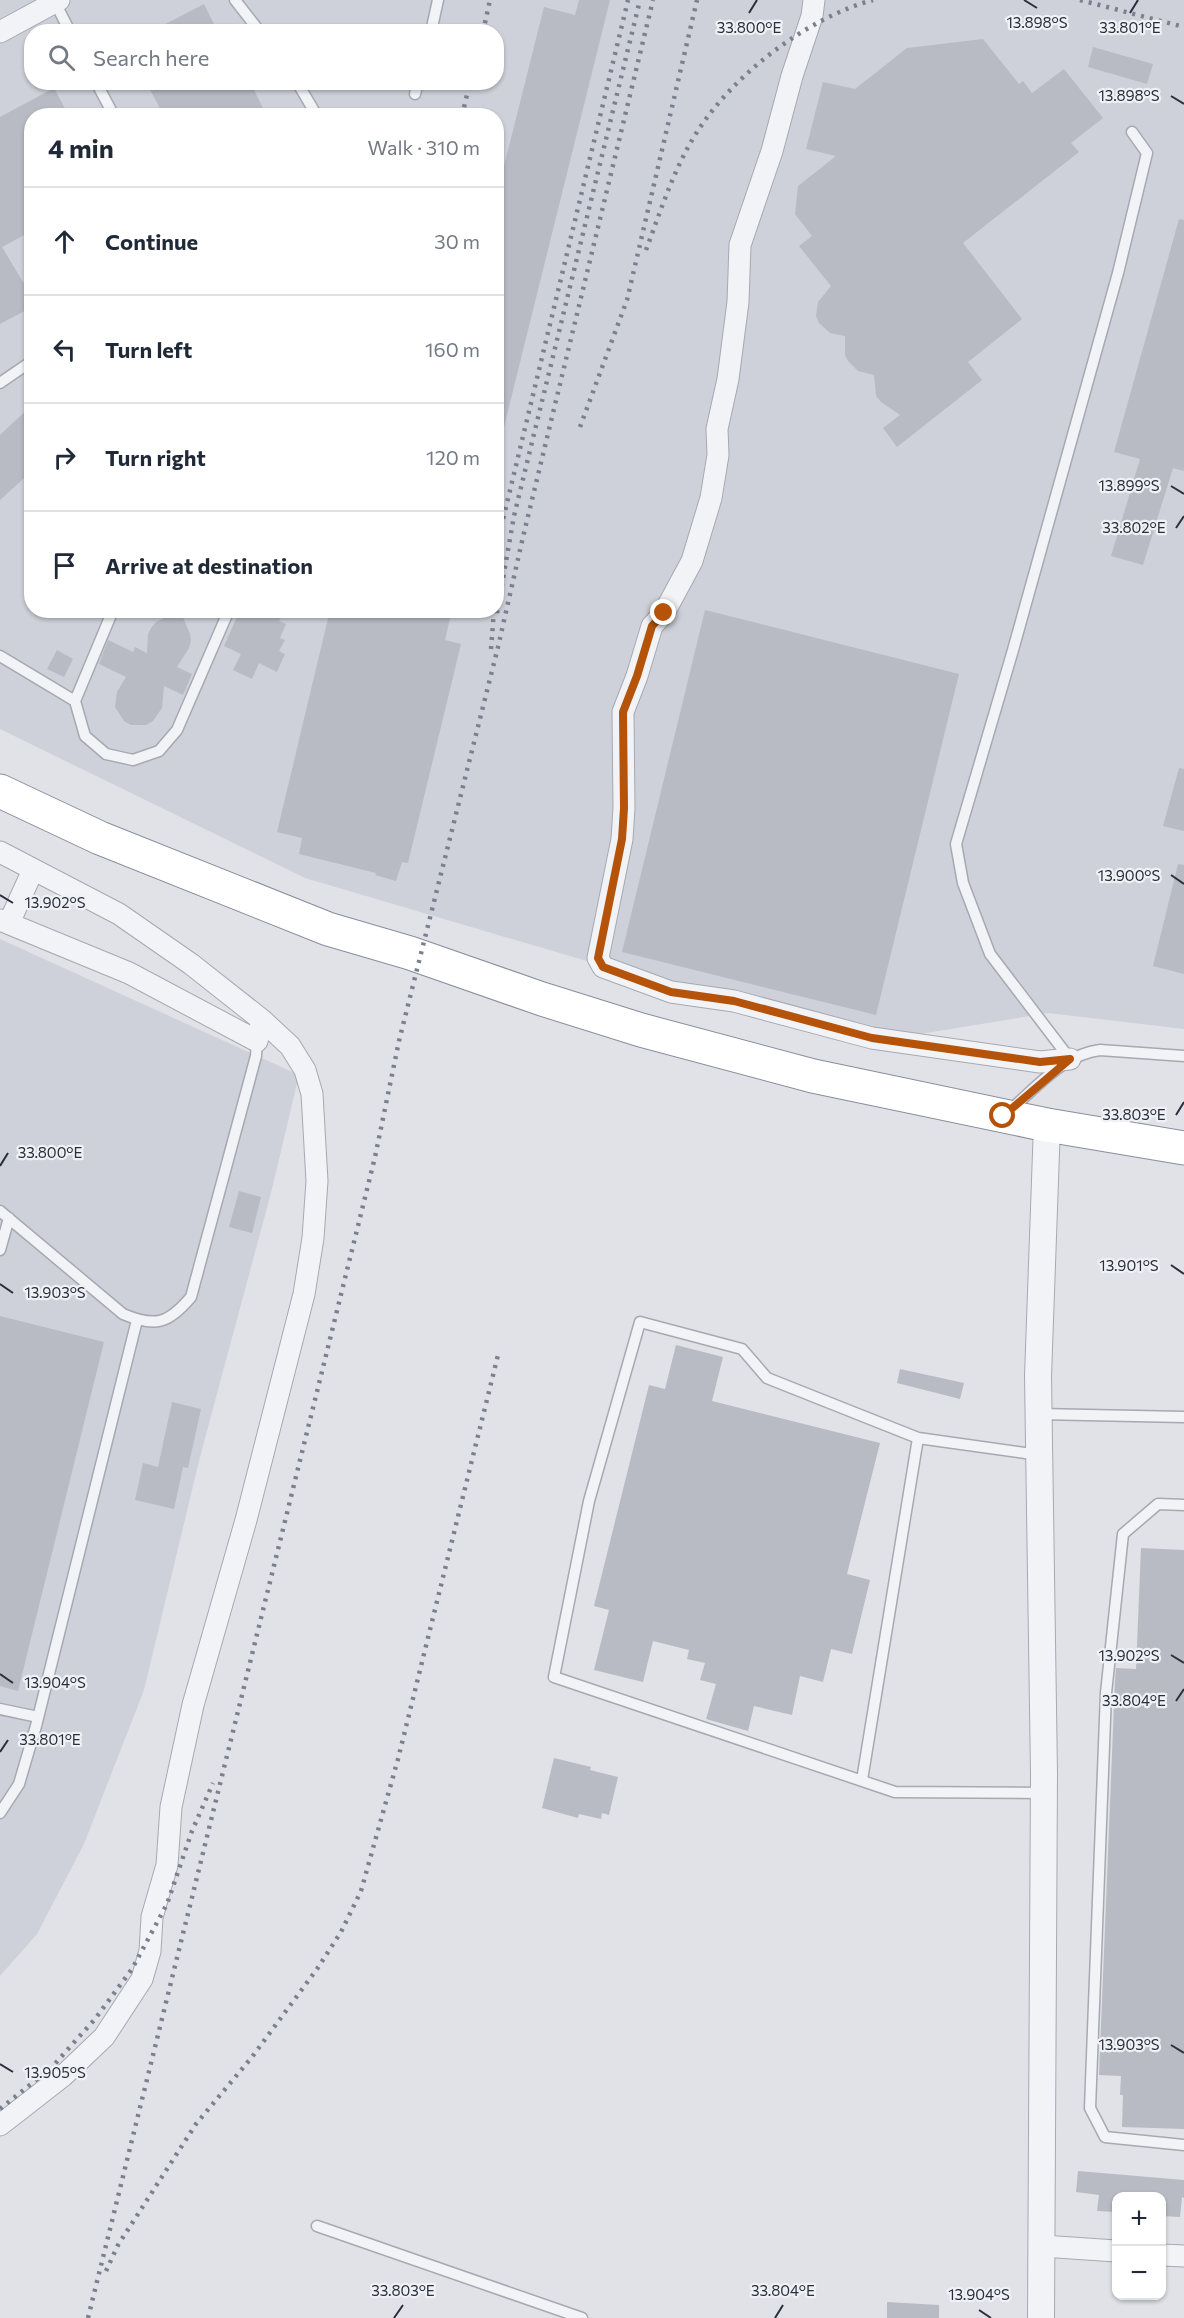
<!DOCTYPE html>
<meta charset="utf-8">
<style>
body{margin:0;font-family:Commissioner,sans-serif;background:#f2f2f3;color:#1f2937}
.controls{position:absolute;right:18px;bottom:18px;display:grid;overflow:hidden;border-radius:12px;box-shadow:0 2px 4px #0004}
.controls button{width:54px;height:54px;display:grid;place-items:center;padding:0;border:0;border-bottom:2px solid #e0e1e3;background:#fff;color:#1f2937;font:30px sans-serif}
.stop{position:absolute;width:18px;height:18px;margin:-14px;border:4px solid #b45309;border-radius:50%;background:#fff}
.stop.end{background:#b45309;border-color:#fff;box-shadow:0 2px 6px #0008}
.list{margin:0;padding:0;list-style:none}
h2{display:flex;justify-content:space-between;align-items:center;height:78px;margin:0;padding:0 24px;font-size:26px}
h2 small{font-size:20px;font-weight:400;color:#747a83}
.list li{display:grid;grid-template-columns:39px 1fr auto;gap:18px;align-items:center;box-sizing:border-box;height:108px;padding:0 24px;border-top:2px solid #e0e1e3}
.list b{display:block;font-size:22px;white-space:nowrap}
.list em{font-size:20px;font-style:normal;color:#747a83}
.icon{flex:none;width:33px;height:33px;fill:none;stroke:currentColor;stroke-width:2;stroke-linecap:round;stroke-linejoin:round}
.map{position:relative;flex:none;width:1184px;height:2318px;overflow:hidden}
.search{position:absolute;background:#fff;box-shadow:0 2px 4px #0004;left:24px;top:24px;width:480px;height:66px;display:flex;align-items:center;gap:15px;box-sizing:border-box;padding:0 21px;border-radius:24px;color:#747a83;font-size:22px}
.panel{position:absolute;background:#fff;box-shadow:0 2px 4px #0004;left:24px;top:108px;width:480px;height:510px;border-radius:24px}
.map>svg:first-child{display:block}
.built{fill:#ced1d9;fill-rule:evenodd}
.building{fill:#b8bbc4}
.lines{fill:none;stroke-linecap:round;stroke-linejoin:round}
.service-casing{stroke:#a6a9b1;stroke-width:13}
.minor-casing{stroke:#a6a9b1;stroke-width:23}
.tertiary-casing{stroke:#a6a9b1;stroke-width:28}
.trunk-casing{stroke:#898e9d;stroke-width:35}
.service{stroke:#f2f3f6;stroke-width:10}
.minor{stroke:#f2f3f6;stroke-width:21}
.tertiary{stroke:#f2f3f6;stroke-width:26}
.trunk{stroke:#fff;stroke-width:33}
.rail{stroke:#7b808f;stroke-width:4.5;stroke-dasharray:3 6;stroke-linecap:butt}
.route{stroke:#b45309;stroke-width:8}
.ticks{fill:none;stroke:#2a2f3d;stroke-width:2}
.ticks-label{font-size:15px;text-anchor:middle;fill:#2a2f3d;stroke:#eff1f5;stroke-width:4.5;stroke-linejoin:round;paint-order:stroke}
</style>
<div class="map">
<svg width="1184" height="2318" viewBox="0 0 1184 2318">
<rect width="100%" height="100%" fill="#e0e2e7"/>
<path class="built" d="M0,0H1184V1029L1048,1013L865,1043L305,878L0,729ZM32,32H496V82H32ZM32,116H496V610H32Z
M0,939L299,1075L272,1189L200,1457L144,1690L84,1844L37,1934L0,1976Z"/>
<path class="building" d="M579,0H610L502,435L496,434V198L544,7L575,15Z
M204,4L218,32H150Z
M983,39L1019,84L1023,81L1032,93L1064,69L1103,118L1071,143L1079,152L963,243L1022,319L968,362L982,380L897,447L883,428L900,415L881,402L876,396L874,375L858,371L848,361L845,355V336L830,333L819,323L816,316L818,302L831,286L799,246L812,236L795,214L798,186L836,156L806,149L823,82L855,89L907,48Z
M1093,47L1153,64L1147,84L1088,67Z
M146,82H250L267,116H164Z
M54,88L69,116H32V231L2,247L32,297V307L0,324V117Z
M1179,219L1184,220V471L1173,468L1143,565L1111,556L1140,459L1114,452Z
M32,405V471L0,500V435Z
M180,610L190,634L191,641L189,648L177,667L192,674L183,695L164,686L162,708L153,721L146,725H131L124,721L115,707L117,692L126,677L99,664L108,640L133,652L135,647L147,653L148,634L151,628L156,622Z
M240,610H285L279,621L286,624L280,638L285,640L279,651L285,654L277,672L259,663L252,679L233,670L241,654L224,646Z
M330,610H452L445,640L461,644L408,863L402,862L396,881L375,875L376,873L299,854L302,838L277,832Z
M705,610L959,674L876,1015L622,952Z
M57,650L73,659L64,677L47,669Z
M1179,768L1184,769V831L1163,826Z
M1178,864L1184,865V974L1153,966Z
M239,1191L261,1197L252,1233L229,1227Z
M0,1316L104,1342L18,1691L0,1686Z
M676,1345L723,1357L712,1401L880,1443L847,1574L870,1580L852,1654L831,1649L823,1682L800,1676L792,1715L754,1706L748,1731L706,1719L716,1684L700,1680L705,1663L687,1659L689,1650L653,1641L643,1682L594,1670L609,1610L594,1606L649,1385L665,1389Z
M900,1369L964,1383L960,1399L897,1383Z
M172,1402L201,1409L188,1468L183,1467L174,1509L135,1500L143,1463L158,1467Z
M1141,1548L1184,1550V2129L1122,2127L1123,2095H1120L1121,2076L1099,2075L1115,1680L1116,1668L1136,1669Z
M554,1758L591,1767L590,1770L618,1777L609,1815L602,1813L601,1819L579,1814L578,1818L542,1808Z
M1078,2171L1184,2180V2198L1182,2197L1180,2217L1161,2216V2196H1116V2212L1097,2211L1099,2195L1076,2192Z
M887,2302L939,2305V2318H887Z"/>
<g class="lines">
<g class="service-casing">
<path id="service" d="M235,0L260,32
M55,2L70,32
M431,32L438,0
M96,82L114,116
M297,82L317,116
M415,94L418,82
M0,383L32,361
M113,610L75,701L85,736L106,754L133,760L159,751L177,730L229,610
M0,656L75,701
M1070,1059L990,954L963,883L956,844L1013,650L1118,273L1147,153L1132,132
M1010,1110C1036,1088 1064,1054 1100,1050L1184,1056
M0,1211L123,1314C156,1328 169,1323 191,1297L256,1056L257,1041
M0,1250L9,1218
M1038,1414L1184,1417
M1039,1455L918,1438L767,1378L742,1349L640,1322L589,1501L554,1677L895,1792L1044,1793
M1184,1505L1158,1504L1123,1534L1106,1693L1090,2108L1105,2137L1184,2145
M0,1709L38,1717
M862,1780L918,1438
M0,1813L19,1784L36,1726L137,1320
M317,2226L582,2318"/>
</g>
<g class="minor-casing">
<path id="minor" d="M814,0L812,16L792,76L772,151L740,245L738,302L728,379L717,429L718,455L711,498L692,561L664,613L652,626L637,676L623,712L624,808L622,839L598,958L603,967L671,992L734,1001L872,1038L1040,1062L1070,1059
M0,32L59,0
M0,852L119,914L191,964L262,1020L257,1041L129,973L0,920
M9,923L33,870
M0,2125L63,2076L104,2037L142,1979L150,1951L152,1917L167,1865L171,1807L193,1705L246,1520L304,1294L313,1238L317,1181L312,1094L305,1070L290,1046L262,1020
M1042,2246L1116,2251
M1162,2255L1184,2256"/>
</g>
<g class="tertiary-casing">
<path id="tertiary" d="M1041,2318L1044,1774L1038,1376L1047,1125"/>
</g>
<g class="trunk-casing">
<path id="trunk" d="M0,791L100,838L328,929L410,953L542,999L641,1030L813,1076L1047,1125L1184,1148"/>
</g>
<use href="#service" class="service"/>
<use href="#minor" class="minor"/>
<use href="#tertiary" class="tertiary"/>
<use href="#trunk" class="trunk"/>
<path class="rail" d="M1080,0L1184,27
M483,32L490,0
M462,116L470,82
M646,250C661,210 674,168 697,132C734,74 807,18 873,0
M580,427L627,300L697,0
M496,572L499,536L628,0
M497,613L514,516L640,0
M491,649L494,610
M0,2109L52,2067L95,2019L132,1969L167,1904L192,1831L213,1783
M106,2271L118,2245L196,2124L252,2057L317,1969L341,1932L361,1891L398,1759L499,1351
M88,2318L375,1157L399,1041L498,647L523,537L653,0"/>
</g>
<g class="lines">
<path class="route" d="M664,613L652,626L637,676L623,712L624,808L622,839L598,958L603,967L671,992L734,1001L872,1038L1040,1062L1070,1059L1003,1116"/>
</g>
<path class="ticks" d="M1024,0L1037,8M749,13L757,0M1130,13L1138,0M1171,96L1184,104M1171,486L1184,494M1176,528L1184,516M1171,875L1184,884M0,895L13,903M1176,1115L1184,1102M0,1166L8,1153M1171,1265L1184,1274M0,1284L13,1293M1171,1655L1184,1663M0,1674L13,1683M1176,1701L1184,1689M0,1752L8,1740M1171,2045L1184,2053M0,2064L13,2072M979,2310L991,2318M394,2318L403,2305M775,2318L783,2305"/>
<g class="ticks-label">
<text x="1037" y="28">13.898°S</text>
<text x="749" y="33">33.800°E</text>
<text x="1130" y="33">33.801°E</text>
<text x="1129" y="101">13.898°S</text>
<text x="1129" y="491">13.899°S</text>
<text x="1134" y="533">33.802°E</text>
<text x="1129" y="881">13.900°S</text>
<text x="55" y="908">13.902°S</text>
<text x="1134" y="1120">33.803°E</text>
<text x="50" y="1158">33.800°E</text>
<text x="1129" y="1271">13.901°S</text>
<text x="55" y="1298">13.903°S</text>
<text x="1129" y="1661">13.902°S</text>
<text x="55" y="1688">13.904°S</text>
<text x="1134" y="1706">33.804°E</text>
<text x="50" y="1745">33.801°E</text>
<text x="1129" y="2050">13.903°S</text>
<text x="55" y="2078">13.905°S</text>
<text x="403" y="2296">33.803°E</text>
<text x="783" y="2296">33.804°E</text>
<text x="979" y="2300">13.904°S</text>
</g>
</svg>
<div class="controls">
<button>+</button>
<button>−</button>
</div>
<div class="stop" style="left:1003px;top:1116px"></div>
<div class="stop end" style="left:664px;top:613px"></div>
<div class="search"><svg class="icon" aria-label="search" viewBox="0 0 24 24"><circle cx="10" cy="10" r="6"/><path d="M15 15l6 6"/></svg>Search here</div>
<section class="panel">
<h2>4 min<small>Walk · 310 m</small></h2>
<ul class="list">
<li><svg class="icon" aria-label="ahead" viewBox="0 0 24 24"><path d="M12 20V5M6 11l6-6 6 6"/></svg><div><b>Continue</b></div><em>30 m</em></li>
<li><svg class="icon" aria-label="left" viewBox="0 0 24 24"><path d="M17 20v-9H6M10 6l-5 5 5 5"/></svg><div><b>Turn left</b></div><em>160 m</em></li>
<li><svg class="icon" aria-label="right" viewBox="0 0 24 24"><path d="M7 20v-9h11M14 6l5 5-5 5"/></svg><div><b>Turn right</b></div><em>120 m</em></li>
<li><svg class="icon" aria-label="arrive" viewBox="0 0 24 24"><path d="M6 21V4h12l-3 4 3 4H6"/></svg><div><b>Arrive at destination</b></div></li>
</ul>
</section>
</div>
